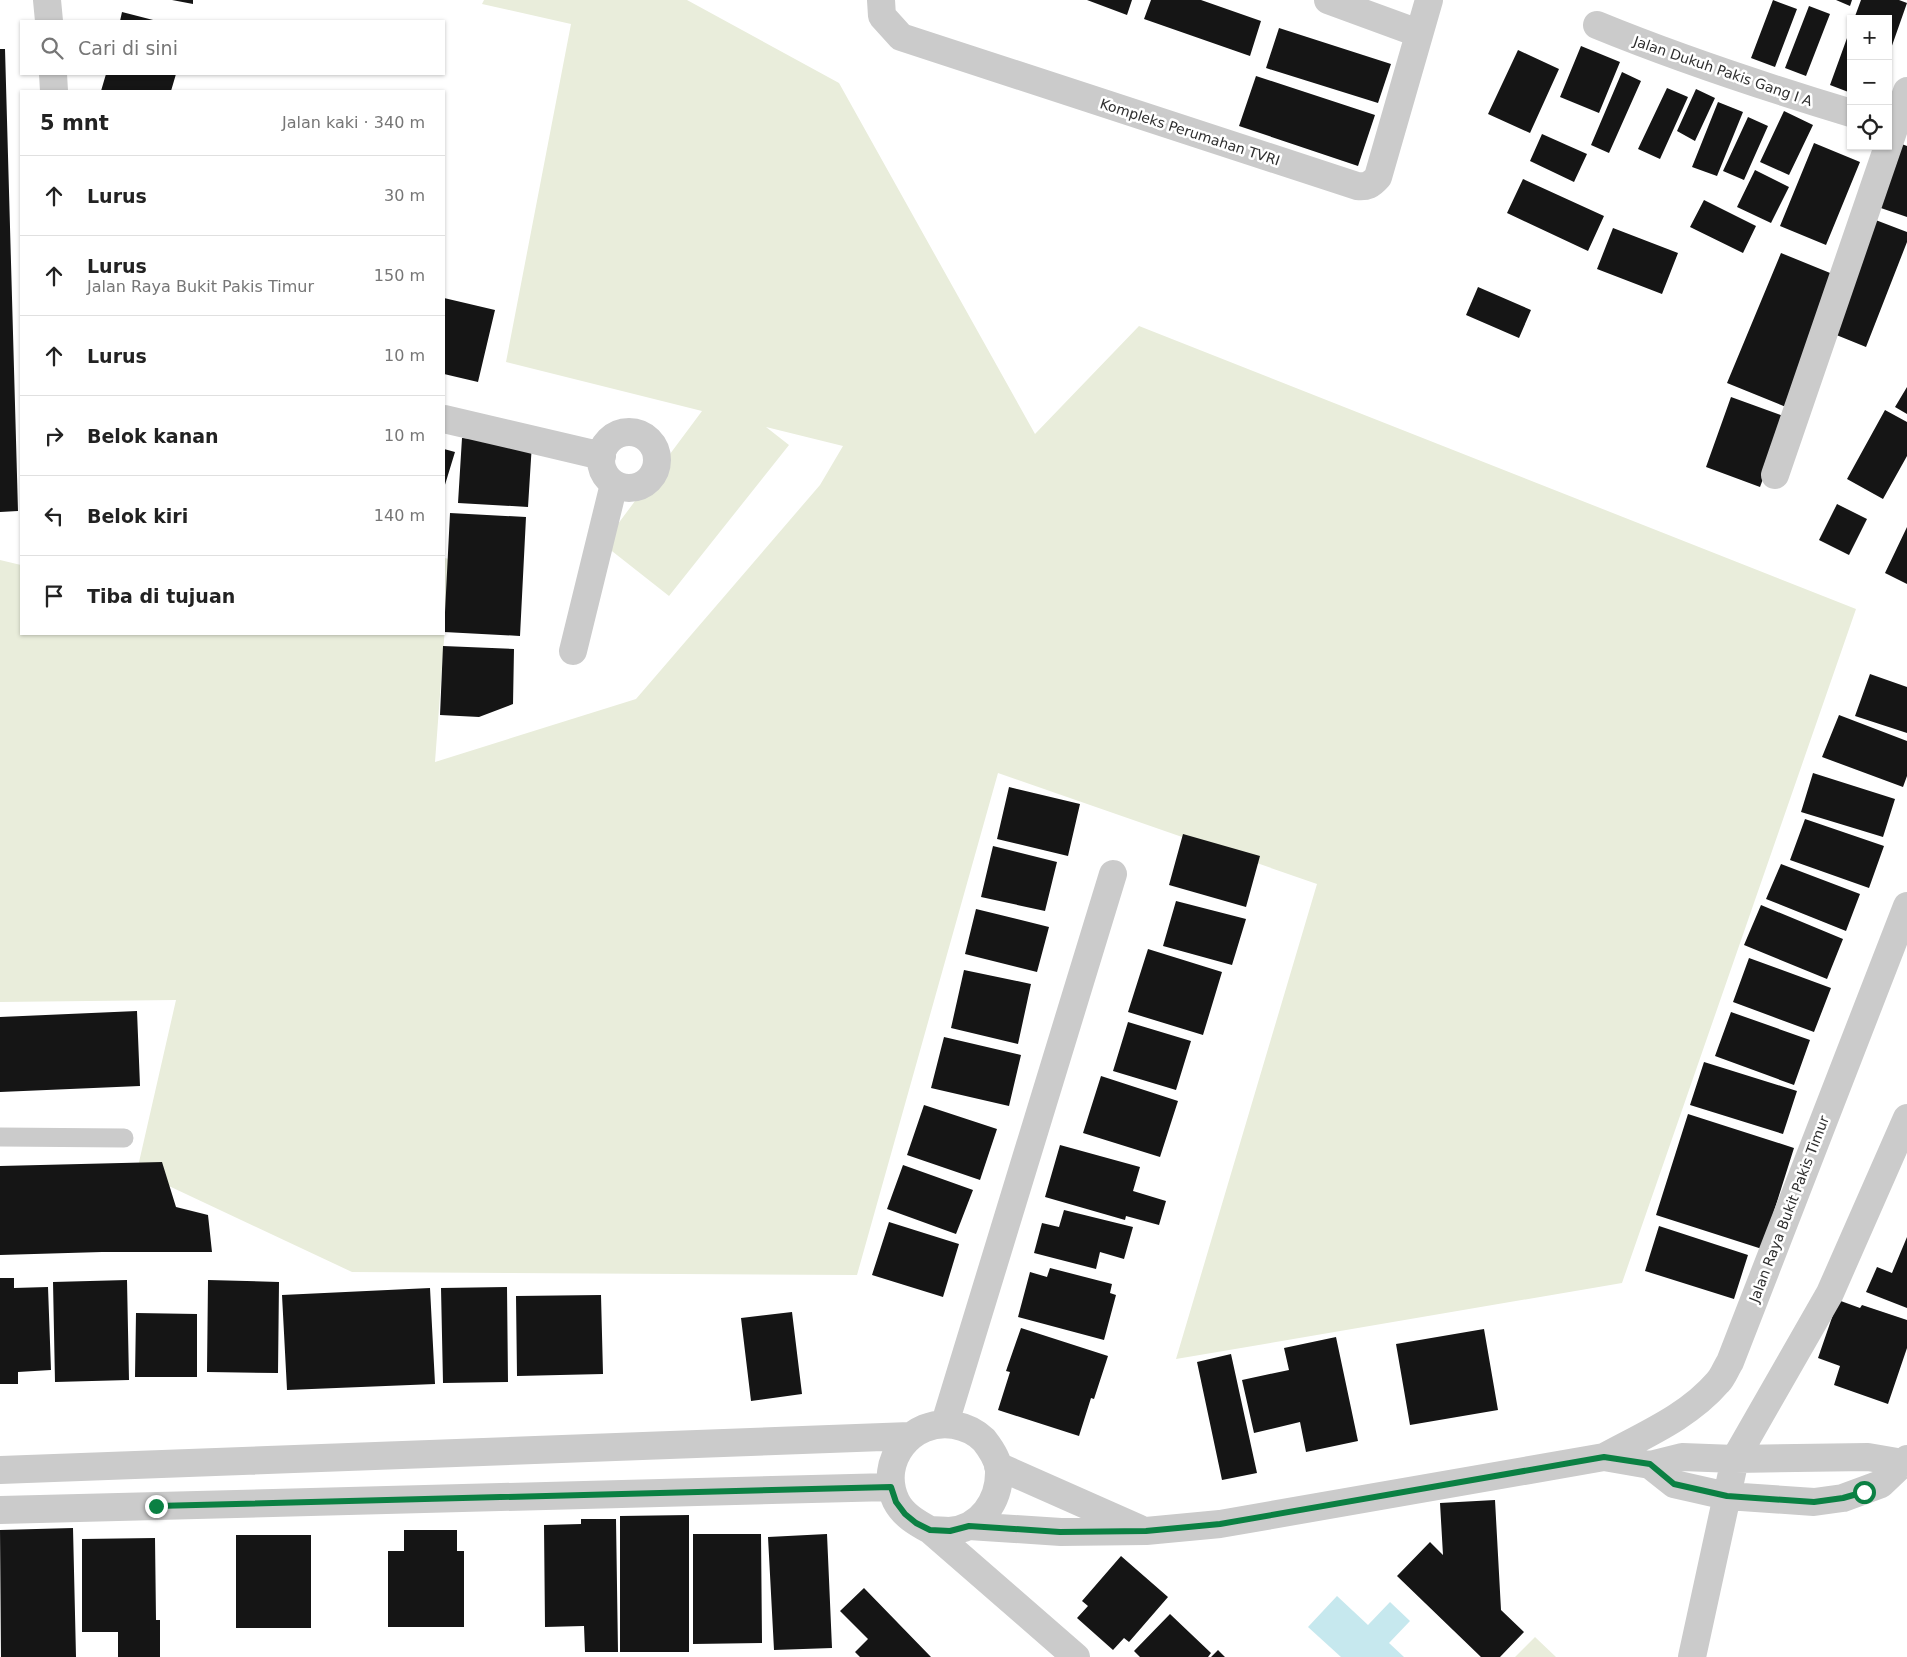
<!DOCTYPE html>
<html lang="id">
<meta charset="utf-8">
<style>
body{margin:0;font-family:"DejaVu Sans",sans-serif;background:#f6f6f6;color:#222}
.controls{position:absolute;right:15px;top:15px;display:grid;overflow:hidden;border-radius:0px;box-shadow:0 1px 4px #0004}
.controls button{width:45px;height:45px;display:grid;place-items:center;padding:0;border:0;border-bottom:1px solid #e0e0e0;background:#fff;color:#222;font:25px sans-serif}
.stop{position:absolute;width:15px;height:15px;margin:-11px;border:4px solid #0b8043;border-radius:50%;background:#fff}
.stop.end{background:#0b8043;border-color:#fff;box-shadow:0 1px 5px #0008}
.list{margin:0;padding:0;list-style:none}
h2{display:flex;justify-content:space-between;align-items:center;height:65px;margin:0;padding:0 20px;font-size:21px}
h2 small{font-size:16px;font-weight:400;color:#767676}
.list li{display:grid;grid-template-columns:32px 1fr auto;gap:15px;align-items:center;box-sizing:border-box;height:80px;padding:0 20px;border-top:1px solid #e0e0e0}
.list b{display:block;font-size:19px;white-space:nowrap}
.list p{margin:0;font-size:16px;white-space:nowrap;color:#767676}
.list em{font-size:16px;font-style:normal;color:#767676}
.icon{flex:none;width:28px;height:28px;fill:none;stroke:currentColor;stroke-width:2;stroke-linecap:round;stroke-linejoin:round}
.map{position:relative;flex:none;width:1907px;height:1657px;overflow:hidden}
.search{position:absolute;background:#fff;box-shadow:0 1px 4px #0004;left:20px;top:20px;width:425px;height:55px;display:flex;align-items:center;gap:12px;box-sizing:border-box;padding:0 18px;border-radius:0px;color:#767676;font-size:19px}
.panel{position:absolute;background:#fff;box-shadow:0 1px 4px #0004;left:20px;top:90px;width:425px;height:545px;border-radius:0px}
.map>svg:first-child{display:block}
.green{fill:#e9eddb}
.water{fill:#c6e8ee}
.building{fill:#151515}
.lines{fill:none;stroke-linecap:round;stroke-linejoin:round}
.service{stroke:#cbcbcb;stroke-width:19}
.minor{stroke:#cbcbcb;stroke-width:28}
.route{stroke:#0b8043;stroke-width:6}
.labels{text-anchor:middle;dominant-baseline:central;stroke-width:5;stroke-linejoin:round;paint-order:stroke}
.street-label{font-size:14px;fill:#2e2e2e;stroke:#fff}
</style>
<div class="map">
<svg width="1907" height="1657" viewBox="0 0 1907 1657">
<rect width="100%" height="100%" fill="#fff"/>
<path class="green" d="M484,0H687L839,83L1035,434L1139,326L1856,609L1622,1283L1176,1359L1317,884L998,773L857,1275L352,1272L137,1171L176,1000L0,1002V560L21,565V634H444V558L450,559L435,762L636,699L820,485L843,446L766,427L789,445L669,596L603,544L702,411L506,362L571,24L482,4Z
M1535,1637L1556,1657H1515Z"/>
<path class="water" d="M1337,1596L1368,1625L1390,1602L1410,1621L1389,1643L1404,1657H1341L1308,1627Z"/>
<path class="building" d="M172,0H193V4Z
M1087,0H1132L1127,15Z
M1151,0H1201L1261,21L1250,56L1144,19Z
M1773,0L1797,9L1775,67L1751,58Z
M1836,0H1852L1850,6Z
M1861,0H1899L1907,3L1888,57V19H1854Z
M1809,6L1830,14L1806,76L1785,68Z
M122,12L157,21H120Z
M1851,27V93L1830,85Z
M1279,28L1391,64L1378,103L1266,68Z
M1581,46L1620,62L1599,113L1560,97Z
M0,49H5L18,511L0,512Z
M1518,50L1559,69L1530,133L1488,114Z
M1622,72L1641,81L1609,153L1591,145Z
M106,74H176L171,91H101Z
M1256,76L1375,115L1358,166L1239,126Z
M1667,88L1688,97L1660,159L1638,149Z
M1696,89L1715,98L1695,141L1677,131Z
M1718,102L1743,112L1717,176L1692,167Z
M1784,111L1813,125L1789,175L1760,162Z
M1748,117L1768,126L1744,180L1723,171Z
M1542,134L1587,154L1574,182L1530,161Z
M1814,143L1860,162L1826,245L1780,226Z
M1899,143L1907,146V217L1875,206Z
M1755,170L1789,187L1771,223L1737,207Z
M1523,179L1604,216L1588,251L1507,213Z
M1704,200L1756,226L1743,253L1690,227Z
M1873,219L1907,232V242L1866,347L1829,332Z
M1613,228L1678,253L1662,294L1597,269Z
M1781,253L1840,277L1786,407L1727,383Z
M1478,287L1531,310L1519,338L1466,315Z
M444,298L495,310L478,382L444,374Z
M1907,387V414L1895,407Z
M1731,397L1786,417L1760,487L1706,467Z
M1885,410L1907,422V456L1883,499L1847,479Z
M462,438L532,443L528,507L458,503Z
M444,449L455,452L444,488Z
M1837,504L1867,519L1849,555L1819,540Z
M450,513L526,517L520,636L444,632Z
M1907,527V584L1885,573Z
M443,646L514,649L513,704L479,717L440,715Z
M1870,674L1907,687V733L1855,716Z
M1839,715L1907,741V776L1903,787L1822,757Z
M1813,773L1895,799L1883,837L1801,812Z
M1009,787L1080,804L1068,856L997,839Z
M1805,819L1884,846L1869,888L1790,860Z
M1183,834L1260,856L1246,907L1169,885Z
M993,846L1057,862L1045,911L981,897Z
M1781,864L1860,894L1846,931L1766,899Z
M1176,901L1246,919L1232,965L1163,946Z
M1761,905L1843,939L1827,979L1744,945Z
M976,909L1049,927L1037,972L965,954Z
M1148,949L1222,972L1203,1035L1128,1012Z
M1749,958L1831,988L1814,1032L1733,1002Z
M964,970L1031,984L1018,1044L951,1028Z
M137,1011L140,1086L0,1092V1017Z
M1731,1012L1810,1040L1794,1085L1715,1056Z
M1128,1022L1191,1041L1176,1090L1113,1071Z
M944,1037L1021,1055L1009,1106L931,1088Z
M1704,1062L1797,1091L1783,1134L1690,1105Z
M1101,1076L1178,1101L1160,1157L1083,1133Z
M924,1105L997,1129L980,1180L907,1155Z
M1688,1114L1794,1148L1762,1249L1656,1215Z
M1060,1145L1140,1167L1133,1191L1166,1201L1159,1225L1126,1216L1125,1220L1045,1197Z
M162,1162L176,1207L208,1215L212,1252H102L0,1255V1166Z
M903,1165L973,1190L956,1234L887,1209Z
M1064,1210L1133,1227L1124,1259L1100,1252L1096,1269L1034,1253L1042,1223L1059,1227Z
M889,1222L959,1244L943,1297L872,1275Z
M1659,1226L1748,1255L1734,1299L1645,1271Z
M1907,1237V1308L1866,1292L1877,1267L1892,1273Z
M1050,1268L1112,1284L1110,1293L1116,1295L1104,1340L1018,1317L1030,1272L1047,1277Z
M0,1278H14V1288L48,1287L51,1370L18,1372V1384H0Z
M127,1280L129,1380L55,1382L53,1282Z
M208,1280L279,1282L278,1373L207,1372Z
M507,1287L508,1382L443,1383L441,1288Z
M430,1288L435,1384L287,1390L282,1295Z
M601,1295L603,1374L517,1376L516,1296Z
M1838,1300L1860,1308L1862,1305L1907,1320V1348L1888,1404L1834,1385L1840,1366L1818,1358Z
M792,1312L802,1394L751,1401L741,1318Z
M136,1313L197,1314V1377H135Z
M1021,1328L1108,1356L1094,1399L1091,1398L1079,1436L998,1410L1010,1372L1006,1371Z
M1484,1329L1498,1410L1410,1425L1396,1344Z
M1336,1337L1358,1441L1306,1452L1300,1422L1254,1433L1242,1380L1289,1370L1284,1348Z
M1231,1354L1257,1473L1222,1480L1197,1362Z
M1495,1500L1501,1610L1524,1632L1500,1657H1481L1397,1576L1430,1542L1443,1555L1440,1503Z
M689,1515V1652H620V1516Z
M581,1519H616L618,1652H585L584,1626L545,1627L544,1525L581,1524Z
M73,1528L76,1657H1L0,1530Z
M404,1530H457V1551H464V1627H388V1551H404Z
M693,1534H761L762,1643L693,1644Z
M827,1534L832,1648L774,1650L768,1537Z
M236,1535H311V1628H236Z
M155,1538L156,1620H160V1657H118V1632H82V1539Z
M1121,1556L1168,1597L1129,1642L1124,1638L1113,1650L1077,1618L1088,1606L1082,1601Z
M864,1588L931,1657H860L855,1652L868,1639L840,1611Z
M1170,1614L1211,1653L1208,1657H1140L1134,1651Z
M1218,1650L1225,1657H1211Z"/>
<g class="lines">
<path class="service" d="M0,1137L124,1138"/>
<path class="minor" d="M47,0L49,21
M881,0L882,16L901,37L1357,186C1367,187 1371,185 1378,177L1429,0
M1328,0L1418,33
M1597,25C1680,59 1765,87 1851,113
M53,74L54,91
M444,419L602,456
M601 460a28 28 0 1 1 56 0a28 28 0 1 1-56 0Z
M1775,475L1907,91
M573,651L614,484
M945,1423L1113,874
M1604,1457C1644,1435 1688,1417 1718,1382C1723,1377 1726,1368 1730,1362L1907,906
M1650,1465L1674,1484L1727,1496L1814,1502L1843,1498L1881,1484L1907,1459
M998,1466L1138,1528
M0,1470L910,1436
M0,1510L891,1487
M969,1526L1061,1532L1146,1531L1220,1524L1604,1457L1650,1465L1682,1457L1735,1459L1868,1457L1903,1463
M930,1530C936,1530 943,1531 949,1531C981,1529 1000,1500 999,1470C998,1459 991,1449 984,1440C976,1432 965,1427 954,1425C912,1418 877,1461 896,1501C903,1515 917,1523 930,1530L1076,1657
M1692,1657L1735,1459L1830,1293L1907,1118"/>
</g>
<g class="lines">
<path class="route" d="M156,1506L891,1487L896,1502L905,1514L916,1523L930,1530L950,1531L969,1526L1060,1532L1146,1531L1220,1524L1604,1457L1650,1464L1674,1484L1727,1496L1814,1502L1843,1498L1864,1492"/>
</g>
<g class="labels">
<g class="street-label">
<text transform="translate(1723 71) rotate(19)">Jalan Dukuh Pakis Gang I A</text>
<text transform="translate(1190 132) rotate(18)">Kompleks Perumahan TVRI</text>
<text transform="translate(1789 1209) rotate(-69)">Jalan Raya Bukit Pakis Timur</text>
</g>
</g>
</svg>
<div class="controls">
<button>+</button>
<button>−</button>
<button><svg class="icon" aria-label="locate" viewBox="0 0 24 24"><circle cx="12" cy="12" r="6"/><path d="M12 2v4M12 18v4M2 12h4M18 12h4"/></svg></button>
</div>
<div class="stop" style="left:1864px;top:1492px"></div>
<div class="stop end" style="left:156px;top:1506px"></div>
<div class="search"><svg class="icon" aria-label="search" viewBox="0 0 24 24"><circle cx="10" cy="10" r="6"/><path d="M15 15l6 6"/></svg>Cari di sini</div>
<section class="panel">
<h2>5 mnt<small>Jalan kaki · 340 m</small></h2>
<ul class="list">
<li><svg class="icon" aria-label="ahead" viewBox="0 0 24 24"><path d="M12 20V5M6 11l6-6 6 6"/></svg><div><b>Lurus</b></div><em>30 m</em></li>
<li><svg class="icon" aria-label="ahead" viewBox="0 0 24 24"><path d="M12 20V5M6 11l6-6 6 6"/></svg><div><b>Lurus</b><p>Jalan Raya Bukit Pakis Timur</p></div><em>150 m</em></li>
<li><svg class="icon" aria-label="ahead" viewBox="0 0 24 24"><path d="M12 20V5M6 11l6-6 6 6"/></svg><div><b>Lurus</b></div><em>10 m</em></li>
<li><svg class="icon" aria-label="right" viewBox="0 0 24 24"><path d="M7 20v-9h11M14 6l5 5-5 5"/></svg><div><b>Belok kanan</b></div><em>10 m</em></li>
<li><svg class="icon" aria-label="left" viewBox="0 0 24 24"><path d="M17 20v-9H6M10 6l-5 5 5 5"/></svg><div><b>Belok kiri</b></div><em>140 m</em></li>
<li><svg class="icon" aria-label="arrive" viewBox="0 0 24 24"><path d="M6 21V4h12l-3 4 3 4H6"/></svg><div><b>Tiba di tujuan</b></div></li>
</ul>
</section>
</div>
